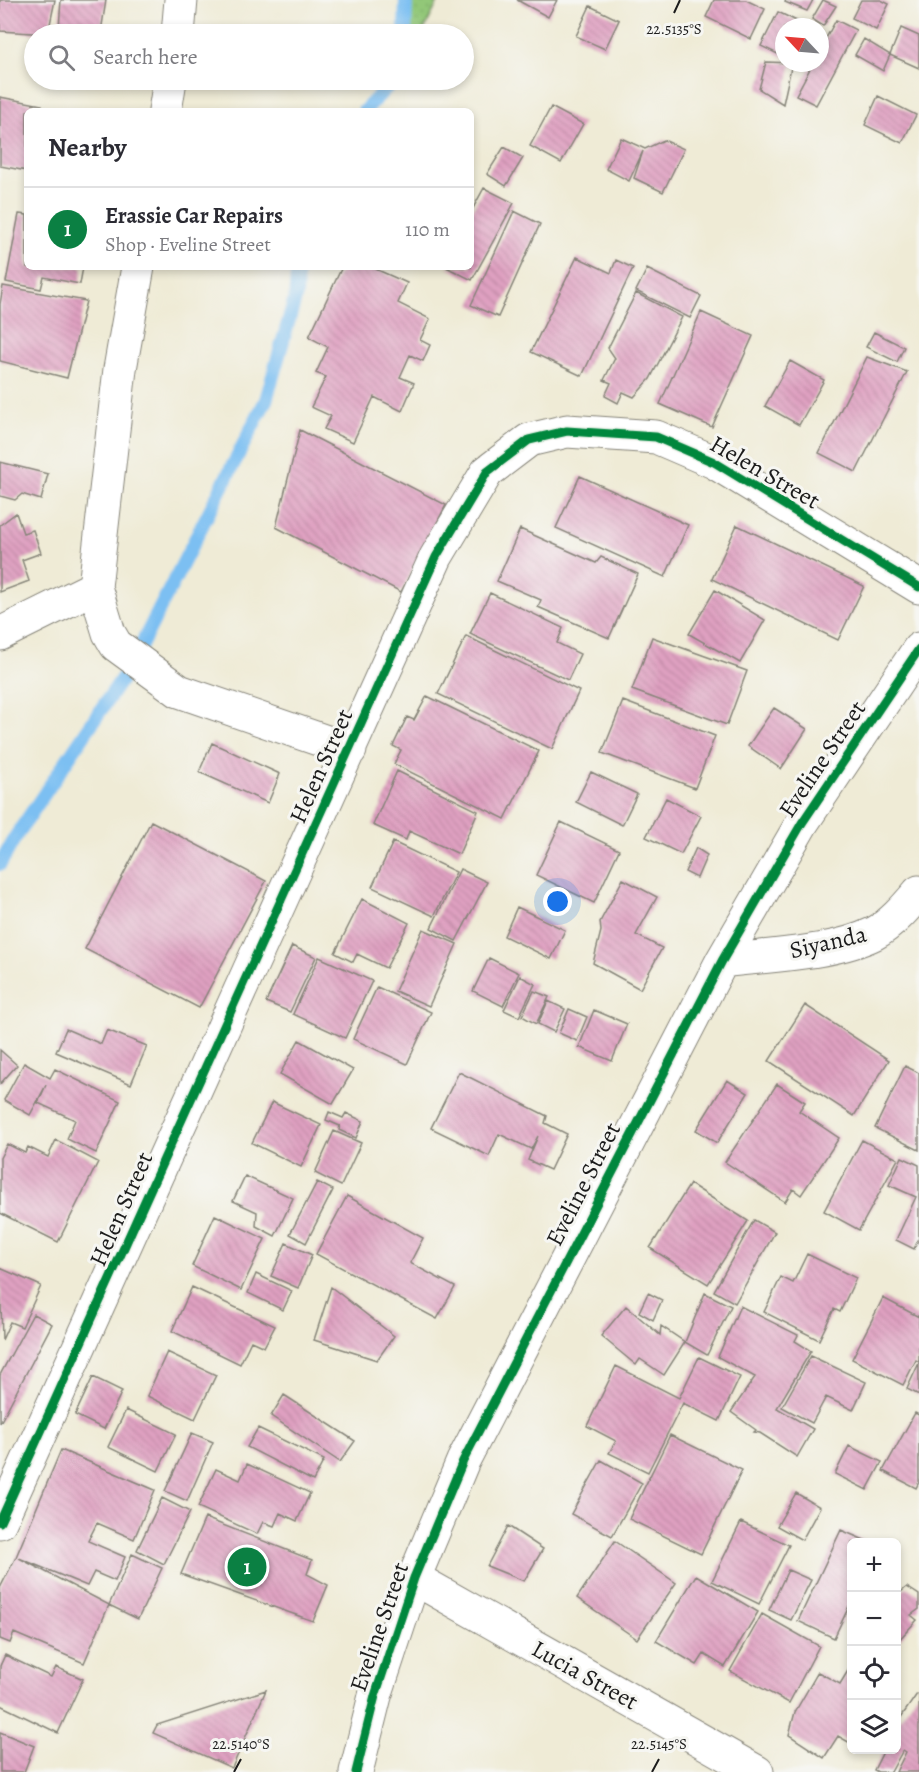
<!DOCTYPE html>
<meta charset="utf-8">
<style>
body{margin:0;font-family:Alegreya,serif;background:#f7f7f7;color:#2b2b33}
.controls{position:absolute;right:18px;bottom:18px;display:grid;overflow:hidden;border-radius:9px;box-shadow:0 3px 9px #0003}
.controls button{width:54px;height:54px;display:grid;place-items:center;padding:0;border:0;border-bottom:2px solid #e1e1e2;background:#fff;color:#2b2b33;font:30px sans-serif}
.compass{position:absolute;left:775px;top:18px;width:54px;height:54px;border-radius:50%;background:#fff;box-shadow:0 3px 9px #0003;rotate:296deg}
.you{position:absolute;left:558px;top:902px;width:21px;height:21px;margin:-15px;border:4px solid #fff;border-radius:50%;background:#1a73e8;box-shadow:0 0 0 9px #1a73e833}
.badge{display:grid;place-items:center;width:39px;height:39px;border-radius:50%;background:#0b8043;color:#fff;font-size:20px;font-weight:700}
.pin{position:absolute;translate:-50% -50%;border:3px solid #fff;box-shadow:0 2px 6px #0006}
.list{margin:0;padding:0;list-style:none}
h2{display:flex;justify-content:space-between;align-items:center;height:78px;margin:0;padding:0 24px;font-size:26px}
h2 small{font-size:20px;font-weight:400;color:#7c7c81}
.list li{display:grid;grid-template-columns:39px 1fr auto;gap:18px;align-items:center;box-sizing:border-box;height:84px;padding:0 24px;border-top:2px solid #e1e1e2}
.list b{display:block;font-size:22px;white-space:nowrap}
.list p{margin:0;font-size:20px;white-space:nowrap;color:#7c7c81}
.list em{font-size:20px;font-style:normal;color:#7c7c81}
.icon{flex:none;width:33px;height:33px;fill:none;stroke:currentColor;stroke-width:2;stroke-linecap:round;stroke-linejoin:round}
.map{position:relative;flex:none;width:919px;height:1772px;overflow:hidden}
.search{position:absolute;background:#fff;box-shadow:0 3px 9px #0003;left:24px;top:24px;width:450px;height:66px;display:flex;align-items:center;gap:15px;box-sizing:border-box;padding:0 21px;border-radius:33px;color:#7c7c81;font-size:22px}
.panel{position:absolute;background:#fff;box-shadow:0 3px 9px #0003;left:24px;top:108px;width:450px;height:162px;border-radius:9px}
.map>svg:first-child{display:block}
.grass{fill:url(#grass-dots);stroke:#57724a;stroke-width:1.5}
.lines{fill:none;stroke-linecap:round;stroke-linejoin:round}
.stream{stroke:#7cbff2;stroke-width:14}
.building{fill:url(#building-back-hatch)}
.minor-casing{stroke:#868479;stroke-width:35}
.minor{stroke:#fff;stroke-width:33}
.cycleway-casing{stroke:#f6f6f2;stroke-width:13}
.cycleway{stroke:#00873e;stroke-width:9}
.ticks{fill:none;stroke:#1c1c1c;stroke-width:2}
.labels{text-anchor:middle;dominant-baseline:central;stroke-width:6;stroke-linejoin:round;paint-order:stroke}
.street-label{font-size:24px;fill:#1c1c1c;stroke:#f6f6f2}
.ticks-label{font-size:15px;text-anchor:middle;fill:#1c1c1c;stroke:#f6f6f2;stroke-width:6;stroke-linejoin:round;paint-order:stroke}
</style>
<div class="map">
<svg width="919" height="1772" viewBox="0 0 919 1772">
<defs>
<pattern id="grass-dots" width="8" height="8" patternUnits="userSpaceOnUse" patternTransform="scale(1.5)"><rect width="8" height="8" fill="#92c778"/><path d="M2 2h.1M6 6h.1" fill="none" stroke="#7daa67" stroke-width="1.8" stroke-linecap="round"/></pattern>
<pattern id="building-back-hatch" width="6" height="6" patternUnits="userSpaceOnUse" patternTransform="scale(1.5)"><rect width="6" height="6" fill="#dfa0c1"/><path d="M-1 5l2 2M0 0l6 6M5-1l2 2" fill="none" stroke="#bf89a5"/></pattern>
</defs>
<rect width="100%" height="100%" fill="#f6f6f2"/>
<filter id="ink" filterUnits="userSpaceOnUse"><feTurbulence type="fractalNoise" baseFrequency=".0167" numOctaves="2"/><feDisplacementMap in="SourceGraphic" scale="12" xChannelSelector="R" yChannelSelector="G"/><feConvolveMatrix kernelMatrix="1 2 1 2 8 2 1 2 1" color-interpolation-filters="sRGB"/></filter>
<filter id="wash" filterUnits="userSpaceOnUse"><feTurbulence type="fractalNoise" baseFrequency=".008" numOctaves="4" result="noise"/><feDisplacementMap in="SourceGraphic" scale="24" xChannelSelector="R" yChannelSelector="G"/><feGaussianBlur stdDeviation="1.35" result="paint"/><feColorMatrix in="noise" values="0 0 0 0 0 0 0 0 0 0 0 0 0 0 0 0 0 1.4 0 .05"/><feComposite in="paint" operator="in"/></filter>
<g filter="url(#wash)">
<rect width="100%" height="100%" fill="#efebd6"/>
<path class="grass" d="M406,0H439L422,34H405Z"/>
<g class="lines">
<path class="stream" d="M405,34L406,0
M364,111L394,80
M0,864L14,839L131,665L266,400L296,295L297,267"/>
</g>
<g id="blocks">
<path class="building" d="M0,0H55L48,34L0,31Z
M61,0H106L101,32L59,28Z
M517,0H557L548,17Z
M714,0H746L765,9L751,39L706,17Z
M786,0H813L807,11L785,2Z
M823,0L836,6L823,26L812,19Z
M861,0H881L889,4L876,30L852,18Z
M590,6L619,20L605,49L576,36Z
M778,12L809,27H784V57L761,46Z
M836,20L856,30L816,105L796,95L813,63H820V49Z
M901,28L919,36V68L890,55L883,71L855,55L864,39L890,55Z
M766,62L792,63L783,104L759,89Z
M878,96L916,115L902,143L865,125Z
M0,97L42,105L41,111H27V171L0,166Z
M551,107L583,124L561,163L530,146Z
M621,138L645,149L664,140L684,149L663,192L634,178L643,151L629,181L606,169Z
M504,147L523,158L506,186L487,174Z
M484,188L514,203L472,280L446,267H471V212Z
M514,211L540,224L498,317L471,305Z
M19,214L27,215V267H83L80,284L44,277L41,289L6,282Z
M577,257L611,273L616,260L633,268L582,376L531,352Z
M342,267H371L407,283L398,303L430,319L420,340L430,345L423,361L410,355L400,377L414,383L402,411L374,397L353,442L324,429L331,416L311,407L326,377L316,373L328,347L309,337Z
M647,269L701,296L690,318L636,291Z
M3,286L86,301L67,378L0,361V304Z
M636,293L682,317L650,379L634,397L623,392L618,403L605,396L611,383L604,380L615,358L608,348Z
M701,312L753,336L712,427L660,404Z
M874,332L904,347L897,362L866,347Z
M867,357L907,372L856,472L819,453Z
M790,361L824,380L799,425L765,406Z
M300,430L446,505L401,592L276,527Z
M0,462L48,474L41,500L22,494L15,500L0,496Z
M580,476L688,525L665,577L556,528Z
M16,513L23,533L33,530L41,553L22,560L29,581L0,592V525Z
M737,525L864,586L838,640L712,579Z
M520,529L596,563L601,557L638,574L609,638L538,607L541,600L497,581Z
M715,590L765,620L740,663L689,634Z
M490,593L563,628L557,643L580,654L568,680L470,634Z
M466,636L579,691L552,749L438,694Z
M652,637L747,671L727,725L632,690Z
M427,696L539,751L505,819L394,764L401,750L393,746L407,717L414,720Z
M623,701L715,736L695,788L602,753Z
M774,708L807,729L781,769L748,746Z
M212,743L280,774L268,803L199,772Z
M397,771L478,811L459,854L409,831L406,840L373,825Z
M591,772L637,794L622,825L576,802Z
M666,798L701,816L681,854L646,837Z
M151,821L266,881L199,1008L85,949Z
M561,822L619,850L594,903L536,875Z
M393,842L456,872L434,916L372,887Z
M696,848L707,855L697,878L685,872Z
M460,869L487,882L456,941L431,928Z
M623,879L657,897L636,935L662,948L640,989L593,963L601,931L600,922Z
M362,899L409,923L386,968L357,954L353,962L335,953Z
M517,907L565,930L551,959L504,936Z
M423,929L457,944L429,1006L395,991Z
M292,946L316,957L290,1012L266,1002Z
M319,957L372,981L345,1038L293,1014Z
M489,958L519,973L503,1006L473,991Z
M520,976L535,984L519,1017L504,1010Z
M377,987L431,1012L407,1064L353,1039Z
M534,991L549,997L536,1024L522,1016Z
M548,1001L565,1009L554,1032L538,1024Z
M805,1005L889,1060L854,1116L769,1061Z
M569,1009L587,1017L577,1041L559,1033Z
M594,1010L627,1024L612,1061L579,1047Z
M66,1029L101,1044L107,1030L147,1046L131,1084L56,1052Z
M299,1040L353,1070L333,1104L280,1074Z
M0,1050L17,1065L0,1084Z
M24,1063L50,1078L55,1069L120,1101L96,1153L67,1139L75,1120L38,1103L46,1085L30,1115L4,1100Z
M905,1066L919,1073V1150L875,1128Z
M459,1072L547,1116L545,1123L567,1134L550,1170L528,1160L538,1136L531,1149L499,1134L489,1156L431,1128Z
M727,1080L748,1093L717,1143L696,1130Z
M777,1084L805,1102L799,1111L839,1138L801,1195L793,1189L785,1202L725,1162Z
M272,1102L321,1125L301,1167L252,1143Z
M329,1112L343,1118L346,1113L363,1121L356,1138L339,1130L340,1126L326,1120Z
M334,1131L361,1143L341,1186L315,1173Z
M56,1140L98,1162L58,1242L0,1213V1158L7,1144L25,1153L28,1147L48,1157Z
M862,1140L898,1159L859,1230L824,1211Z
M902,1157L919,1165V1238L914,1249L896,1240L916,1197L889,1185Z
M245,1176L293,1198L275,1236L256,1226L257,1212L233,1201Z
M317,1182L333,1190L306,1243L290,1234Z
M690,1184L748,1221L708,1284L650,1248Z
M347,1196L423,1238L410,1263L455,1287L437,1319L316,1254Z
M215,1215L265,1239L241,1290L192,1266Z
M754,1220L775,1232L735,1303L714,1291Z
M286,1243L312,1255L298,1288L271,1276Z
M807,1254L856,1278L840,1312L834,1309L819,1340L764,1312L781,1277L793,1283Z
M0,1268L41,1286L22,1327L10,1322L2,1340Z
M256,1274L292,1291L283,1310L248,1293Z
M192,1287L275,1326L264,1347L251,1341L240,1364L172,1331Z
M331,1287L394,1336L377,1360L314,1340Z
M648,1293L662,1300L653,1320L639,1312Z
M705,1293L731,1306L707,1355L685,1342L664,1375L640,1359L636,1365L601,1336L626,1306L660,1335L661,1326L685,1342Z
M883,1298L919,1317V1362L916,1360L903,1385L852,1359Z
M740,1306L798,1335L795,1341L811,1351L777,1408L813,1429L797,1457L760,1433L754,1432L756,1430L731,1412L755,1377L718,1357Z
M33,1314L52,1324L0,1423V1375Z
M167,1352L216,1375L195,1419L147,1396Z
M811,1356L866,1382L853,1410L826,1397L812,1423L782,1407Z
M699,1357L740,1377L719,1421L683,1403L648,1472L609,1453L616,1441L587,1426L616,1366L679,1398Z
M919,1363V1395L907,1389Z
M93,1377L122,1391L104,1429L75,1415Z
M284,1395L355,1441L340,1462L271,1416Z
M126,1410L176,1434L158,1471L108,1447Z
M915,1413L919,1415V1482L916,1488L883,1471Z
M258,1428L324,1460L313,1481L247,1447Z
M192,1433L213,1442L187,1501L165,1491Z
M670,1435L742,1470L701,1554L629,1519Z
M849,1446L882,1462L867,1490L835,1474Z
M61,1450L155,1490L134,1539L97,1523L88,1541L125,1557L115,1581L94,1572L87,1586L19,1558L109,1605L132,1554L162,1568L138,1619L109,1605L84,1663L14,1633L10,1643L0,1639V1588L16,1557Z
M601,1460L642,1483L612,1536L571,1514Z
M247,1464L310,1493L297,1521L280,1513L274,1526L263,1522L257,1534L198,1507L216,1469L240,1480Z
M796,1493L820,1507L802,1540L777,1526Z
M162,1498L190,1512L164,1564L137,1550Z
M205,1518L312,1560L307,1574L328,1585L313,1621L181,1574Z
M741,1522L789,1545L759,1604L712,1581Z
M508,1526L543,1549L524,1581L487,1566Z
M841,1530L869,1542H852V1600L834,1638L798,1621Z
M615,1541L676,1583L637,1639L577,1598Z
M788,1570L811,1580L791,1620L769,1610Z
M696,1575L758,1612L725,1667L704,1654L697,1665L656,1641Z
M907,1587L919,1595V1609L911,1615L917,1620L897,1642V1595Z
M762,1614L819,1646L789,1703L730,1671Z
M5,1655L51,1677L56,1667L83,1679L58,1733L0,1705V1666Z
M852,1664V1744L838,1736L824,1758L789,1735L795,1712L818,1672L840,1684Z
M266,1690L232,1768L153,1733L157,1725Z
M917,1694L919,1695V1772H896L906,1752L903,1750L891,1772H878L874,1770L884,1750L897,1749V1723Z
M0,1732L34,1746L24,1772H0Z"/>
</g>
</g>
<g filter="url(#ink)">
<use href="#blocks" fill-opacity="0" stroke="#868479" stroke-width="1.5"/>
<g class="lines">
<g class="minor-casing">
<path id="minor" d="M178,34L181,0
M165,111L170,80
M138,267L120,369L95,587L109,633L116,645L179,691L350,750
M0,634L95,587
M722,961C769,955 833,954 875,933C892,924 907,906 919,892
M0,1522L436,557L487,472L529,440L567,431L656,437L714,462L919,587
M414,1578L757,1772
M356,1772L375,1696L414,1578L463,1461L722,961L802,823L919,649"/>
</g>
<use href="#minor" class="minor"/>
<g class="cycleway-casing">
<path id="cycleway" d="M0,1522L436,557L487,472L529,440L567,431L656,437L714,462L919,587
M356,1772L375,1696L414,1578L463,1461L722,961L802,823L919,649"/>
</g>
<use href="#cycleway" class="cycleway"/>
</g>
</g>
<path class="ticks" d="M674,13L680,0M234,1772L241,1759M652,1772L659,1759"/>
<g class="labels">
<g class="street-label">
<text transform="translate(765 472) rotate(30)">Helen Street</text>
<text transform="translate(822 759) rotate(-56)">Eveline Street</text>
<text transform="translate(321 766) rotate(-66)">Helen Street</text>
<text transform="translate(828 942) rotate(-13)">Siyanda</text>
<text transform="translate(583 1184) rotate(-63)">Eveline Street</text>
<text transform="translate(121 1209) rotate(-66)">Helen Street</text>
<text transform="translate(379 1627) rotate(-71)">Eveline Street</text>
<text transform="translate(585 1675) rotate(29)">Lucia Street</text>
</g>
</g>
<g class="ticks-label">
<text x="674" y="34">22.5135°S</text>
<text x="241" y="1749">22.5140°S</text>
<text x="659" y="1749">22.5145°S</text>
</g>
</svg>
<div class="controls">
<button>+</button>
<button>−</button>
<button><svg class="icon" aria-label="locate" viewBox="0 0 24 24"><circle cx="12" cy="12" r="6"/><path d="M12 2v4M12 18v4M2 12h4M18 12h4"/></svg></button>
<button><svg class="icon" aria-label="layers" viewBox="0 0 24 24"><path d="M12 4l9 5-9 5-9-5zM3 14l9 5 9-5"/></svg></button>
</div>
<svg class="compass" viewBox="-18 -18 36 36"><path d="M0-13l5 13h-10z" fill="#e53935"/><path d="M0 13l5-13h-10z" fill="#7c7c81"/></svg>
<div class="you"></div>
<div class="pin badge" style="left:247px;top:1567px">1</div>
<div class="search"><svg class="icon" aria-label="search" viewBox="0 0 24 24"><circle cx="10" cy="10" r="6"/><path d="M15 15l6 6"/></svg>Search here</div>
<section class="panel">
<h2>Nearby<small></small></h2>
<ul class="list">
<li><span class="badge">1</span><div><b>Erassie Car Repairs</b><p>Shop · Eveline Street</p></div><em>110 m</em></li>
</ul>
</section>
</div>
